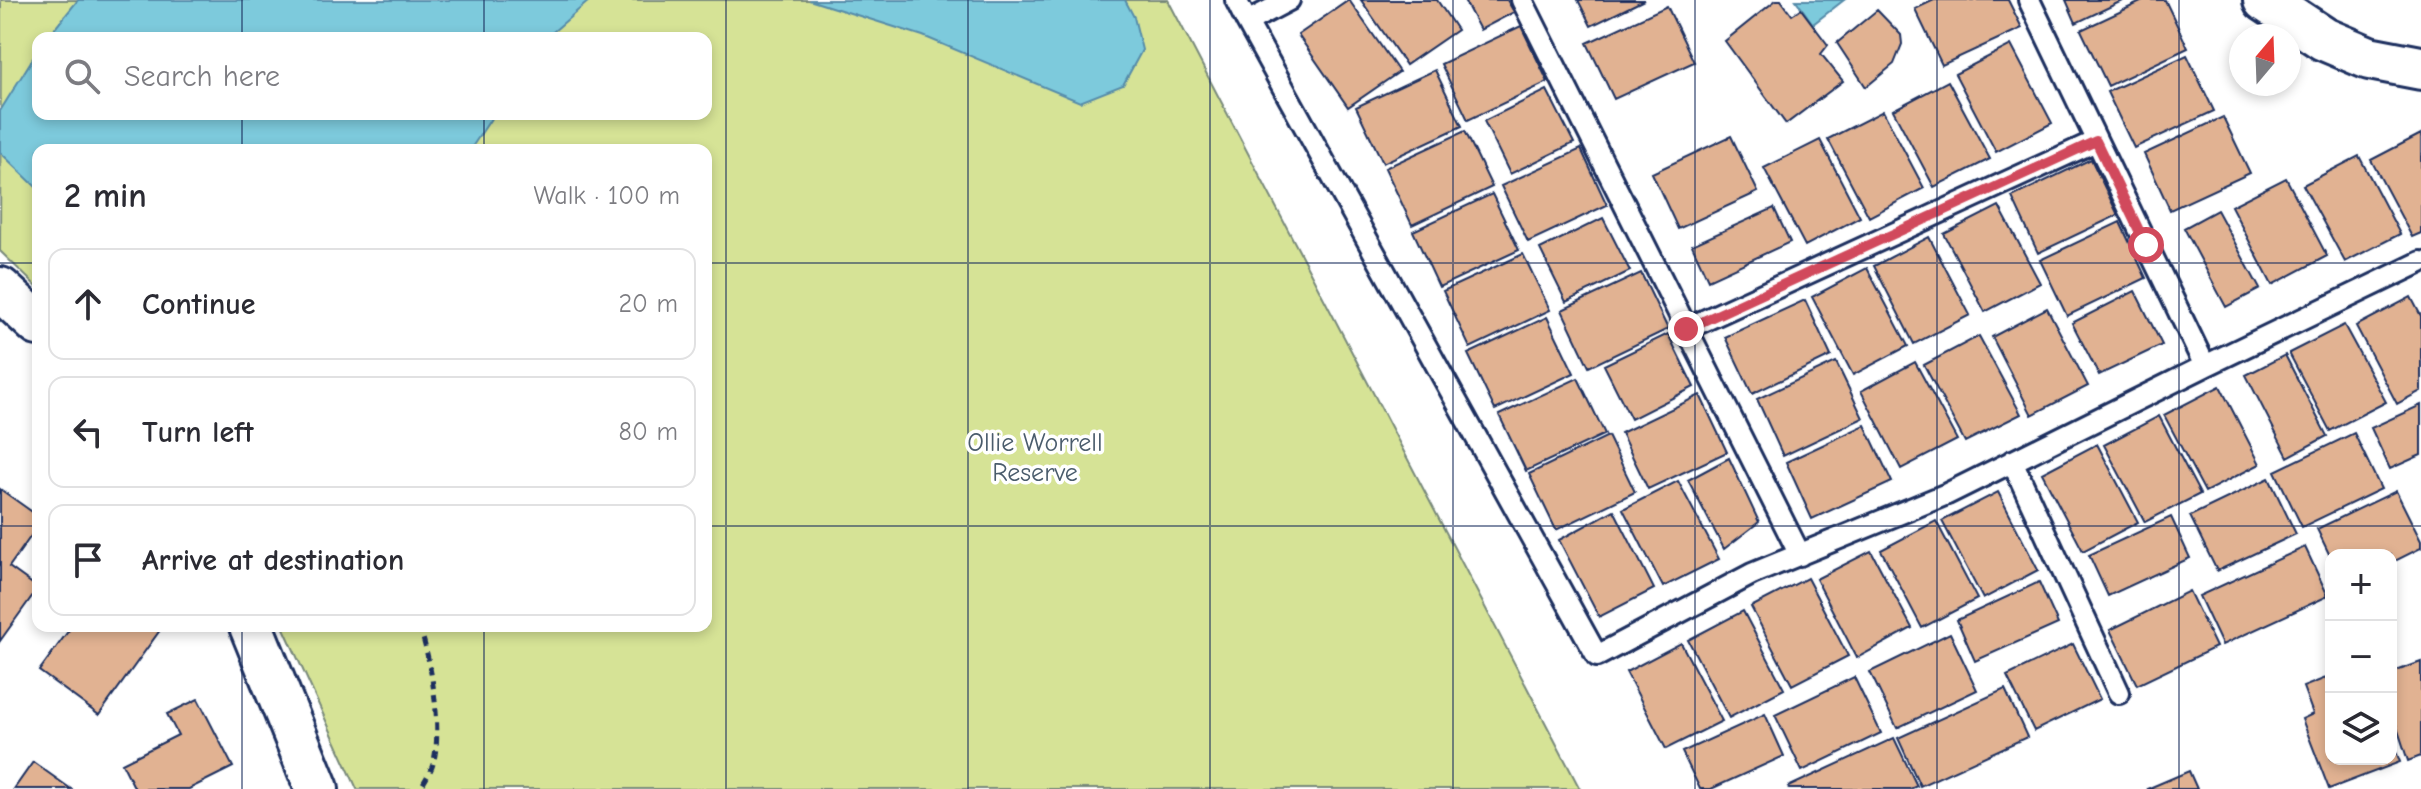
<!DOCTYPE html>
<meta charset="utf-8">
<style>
body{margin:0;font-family:"Comic Neue",sans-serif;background:#f7f7f7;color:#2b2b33}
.controls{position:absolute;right:24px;bottom:24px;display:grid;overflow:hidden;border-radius:16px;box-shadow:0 4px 12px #0003}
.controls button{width:72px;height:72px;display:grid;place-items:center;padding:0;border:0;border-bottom:2px solid #e1e1e2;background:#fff;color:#2b2b33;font:40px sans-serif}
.compass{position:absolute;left:2229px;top:24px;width:72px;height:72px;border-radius:50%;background:#fff;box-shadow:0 4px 12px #0003;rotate:19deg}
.stop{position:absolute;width:24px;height:24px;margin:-18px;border:6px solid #d1495b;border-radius:50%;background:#fff}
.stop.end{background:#d1495b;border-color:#fff;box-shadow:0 2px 8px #0008}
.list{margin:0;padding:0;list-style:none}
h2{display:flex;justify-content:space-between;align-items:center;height:104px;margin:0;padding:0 32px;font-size:34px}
h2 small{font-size:26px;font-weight:400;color:#7c7c81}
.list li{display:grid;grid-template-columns:52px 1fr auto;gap:24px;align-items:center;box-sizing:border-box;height:112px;margin:0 16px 16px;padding:0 16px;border:2px solid #e1e1e2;border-radius:16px}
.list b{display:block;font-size:30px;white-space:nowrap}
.list em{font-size:26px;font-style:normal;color:#7c7c81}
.icon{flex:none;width:44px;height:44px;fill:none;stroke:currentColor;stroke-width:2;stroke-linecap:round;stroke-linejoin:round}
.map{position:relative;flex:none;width:2421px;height:789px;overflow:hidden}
.search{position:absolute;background:#fff;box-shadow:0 4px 12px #0003;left:32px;top:32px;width:680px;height:88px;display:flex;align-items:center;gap:20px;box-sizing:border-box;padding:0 28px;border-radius:16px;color:#7c7c81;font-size:30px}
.panel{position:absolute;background:#fff;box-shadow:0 4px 12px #0003;left:32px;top:144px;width:680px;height:488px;border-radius:16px}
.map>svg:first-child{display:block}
.green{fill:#d6e396;stroke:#78897a;stroke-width:2;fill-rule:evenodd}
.water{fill:#7dcadc;stroke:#568caa;stroke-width:2}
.building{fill:#e1b292;stroke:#1b2f5e;stroke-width:2}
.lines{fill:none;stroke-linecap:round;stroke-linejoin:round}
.service-casing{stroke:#1b2f5e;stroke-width:26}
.minor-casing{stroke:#1b2f5e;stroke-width:48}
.path{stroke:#1b2f5e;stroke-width:5;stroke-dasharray:8 6;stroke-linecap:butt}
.service{stroke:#fff;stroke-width:20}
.minor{stroke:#fff;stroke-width:42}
.route{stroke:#d1495b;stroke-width:10}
.grid{fill:none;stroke:#1b2f5e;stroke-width:2;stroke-opacity:0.55}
.labels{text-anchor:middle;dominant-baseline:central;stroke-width:7;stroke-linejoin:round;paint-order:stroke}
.park-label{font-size:26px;fill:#4a5c6c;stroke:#fff}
</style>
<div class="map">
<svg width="2421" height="789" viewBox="0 0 2421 789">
<rect width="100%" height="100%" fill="#fff"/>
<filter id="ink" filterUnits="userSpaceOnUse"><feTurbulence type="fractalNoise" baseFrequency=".0125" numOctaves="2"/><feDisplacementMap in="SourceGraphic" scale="16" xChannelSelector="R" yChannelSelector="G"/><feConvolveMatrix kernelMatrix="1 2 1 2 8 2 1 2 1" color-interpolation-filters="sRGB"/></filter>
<g filter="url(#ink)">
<path class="green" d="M1,0H1168L1580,789H357L283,626H706V150H38V288L0,251ZM38,38H706V114H38Z"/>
<path class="water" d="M78,0H590L546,38H47Z
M809,0H1125L1134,17L1142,50L1123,85L1080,102L923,36Z
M1796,0H1844L1813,24Z
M38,50V114H494L470,150H38V189L0,152V111Z"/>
<path class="building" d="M1349,0L1399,72L1348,107L1298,35Z
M1361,0H1437L1457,30L1406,65Z
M1464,0H1507L1514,12L1480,30Z
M1578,0H1644L1591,26Z
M1776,0H1781L1792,15L1801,9L1828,45L1821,54L1843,81L1786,124L1725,41Z
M1934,0H2008L2022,28L1942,65L1915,9Z
M2066,0H2124L2076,23Z
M2145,0H2165L2188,48L2108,86L2081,30Z
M1667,6L1694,62L1614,99L1587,43Z
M1877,10L1901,35L1902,44L1894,64L1866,87L1837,43Z
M1521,26L1548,82L1468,120L1441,64Z
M2011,45L2052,123L1996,152L1955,74Z
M2187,55L2214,111L2134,148L2107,92Z
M1435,70L1462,126L1383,163L1356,107Z
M1948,81L1990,159L1934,187L1893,110Z
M1547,90L1574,143L1510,174L1484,121Z
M1883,111L1924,188L1869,217L1828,139Z
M2223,117L2250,173L2170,210L2144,154Z
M1465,131L1492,187L1412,225L1385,168Z
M2421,134V233L2412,237L2371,160Z
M1731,136L1758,192L1678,229L1652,173Z
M1820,140L1860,217L1805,246L1764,168Z
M1581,149L1607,205L1528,242L1501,186Z
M2359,156L2400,234L2345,262L2303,185Z
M2091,159L2118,215L2038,253L2012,197Z
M2286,178L2327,256L2272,285L2231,206Z
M1492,194L1519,250L1439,287L1413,231Z
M1999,206L2040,283L1985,312L1944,234Z
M1774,208L1790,242L1708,280L1692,245Z
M2217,210L2260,289L2226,307L2184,228Z
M1603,218L1630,271L1566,302L1540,249Z
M2120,222L2146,278L2067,316L2040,260Z
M1929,237L1970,315L1914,344L1874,266Z
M1523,254L1550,310L1470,348L1443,291Z
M1867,268L1908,346L1853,375L1812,297Z
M1641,273L1668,329L1589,367L1562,310Z
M2135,291L2162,345L2099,375L2072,323Z
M2411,297L2421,316V391L2397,404L2356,326Z
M1805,300L1831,356L1752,394L1725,337Z
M2047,308L2088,386L2032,415L1992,337Z
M1547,317L1574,373L1495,410L1468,354Z
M2344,325L2386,402L2330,431L2289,353Z
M1668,334L1694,387L1631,419L1604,365Z
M1979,336L2021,414L1965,442L1924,365Z
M2285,355L2327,436L2288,457L2246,375Z
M1836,362L1863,418L1783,456L1757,399Z
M1915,362L1957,440L1901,469L1861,391Z
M1578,378L1605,434L1526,471L1499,415Z
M2220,386L2260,464L2205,492L2164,415Z
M1700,395L1727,452L1648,489L1621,433Z
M2421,405V455L2390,469L2371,428Z
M2159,416L2200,494L2145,522L2104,445Z
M1865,425L1892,482L1812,519L1786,462Z
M2354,433L2381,489L2302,527L2275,471Z
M1608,436L1635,492L1556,530L1529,474Z
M2097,444L2138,522L2083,551L2042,473Z
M1729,458L1759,522L1724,549L1688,480Z
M2269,478L2296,534L2217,571L2190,516Z
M1678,481L1719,559L1663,587L1623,509Z
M0,489L38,516V526L9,567L38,588L0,641Z
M2396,491L2421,541V548L2391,563V555H2331V558L2317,529Z
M1998,492L2038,570L1983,599L1942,521Z
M1614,510L1654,589L1599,617L1559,540Z
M2171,517L2190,558L2108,596L2089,555Z
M1936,521L1977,599L1922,628L1881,550Z
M2305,547L2328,596L2222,645L2199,596Z
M1871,551L1912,628L1857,658L1816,579Z
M1807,578L1848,656L1792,685L1751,607Z
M2039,582L2058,624L1975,661L1957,620Z
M2189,591L2216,647L2137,685L2110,630Z
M1743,611L1784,689L1729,718L1688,640Z
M72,626H163L99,715L39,671Z
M1950,633L1977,690L1897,728L1870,672Z
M1681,643L1722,721L1666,749L1626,672Z
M2073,644L2100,699L2034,731L2007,676Z
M2421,662V756L2408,761L2391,709V673Z
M2331,676V759H2391V738L2400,762L2329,789L2302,719L2313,714L2303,687Z
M1854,677L1881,733L1802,771L1775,715Z
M2005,689L2027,737L1920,786L1898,738Z
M198,699L233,767L189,789H135L122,763L178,735L167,714Z
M1765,714L1784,756L1711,789H1700L1682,752Z
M1894,738L1917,786L1910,789H1789L1788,787Z
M33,762L71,789H14Z
M2189,771L2197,789H2147Z"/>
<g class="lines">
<g class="service-casing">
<path id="service" d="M1236,0L1247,22L1289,0
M1522,0L1800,555
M1247,22L1597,656L1752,574L1947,494L2205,366L2029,0
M1686,329L2096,141
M2205,366L2421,262
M2012,461L2119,693"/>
</g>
<g class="minor-casing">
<path id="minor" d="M2265,0L2324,39L2369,58L2421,68
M0,289L38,324
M251,626L317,789"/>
</g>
<path class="path" d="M419,626C431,659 444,733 432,767C429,774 424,782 420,789"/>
<use href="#service" class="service"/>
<use href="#minor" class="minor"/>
</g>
</g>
<g class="lines" filter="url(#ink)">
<path class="route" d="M1686,329L2096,141L2146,245"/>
</g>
<path class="grid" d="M242,0V38M484,0V38M726,0V789M968,0V789M1210,0V789M1453,0V789M1695,0V789M1937,0V789M2179,0V789M242,114V150M484,114V150M0,263H38M706,263H2421M0,526H38M706,526H2421M242,626V789M484,626V789"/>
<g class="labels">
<g class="park-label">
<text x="1035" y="443">Ollie Worrell<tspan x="1035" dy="30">Reserve</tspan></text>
</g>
</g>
</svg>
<div class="controls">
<button>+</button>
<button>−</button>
<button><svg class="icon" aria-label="layers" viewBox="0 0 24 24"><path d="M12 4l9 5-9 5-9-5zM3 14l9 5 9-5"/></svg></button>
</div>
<svg class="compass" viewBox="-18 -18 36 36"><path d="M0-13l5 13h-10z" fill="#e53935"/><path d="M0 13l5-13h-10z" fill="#7c7c81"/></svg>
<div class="stop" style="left:2146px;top:245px"></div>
<div class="stop end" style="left:1686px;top:329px"></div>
<div class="search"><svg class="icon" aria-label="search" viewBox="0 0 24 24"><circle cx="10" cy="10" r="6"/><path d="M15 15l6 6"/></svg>Search here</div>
<section class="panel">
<h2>2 min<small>Walk · 100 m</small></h2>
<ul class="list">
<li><svg class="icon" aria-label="ahead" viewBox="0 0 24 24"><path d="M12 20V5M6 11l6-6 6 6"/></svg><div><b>Continue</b></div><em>20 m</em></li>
<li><svg class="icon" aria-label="left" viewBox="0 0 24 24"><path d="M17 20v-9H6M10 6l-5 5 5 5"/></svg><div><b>Turn left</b></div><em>80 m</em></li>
<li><svg class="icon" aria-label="arrive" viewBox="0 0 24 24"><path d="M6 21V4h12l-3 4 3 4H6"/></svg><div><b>Arrive at destination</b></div></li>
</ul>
</section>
</div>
